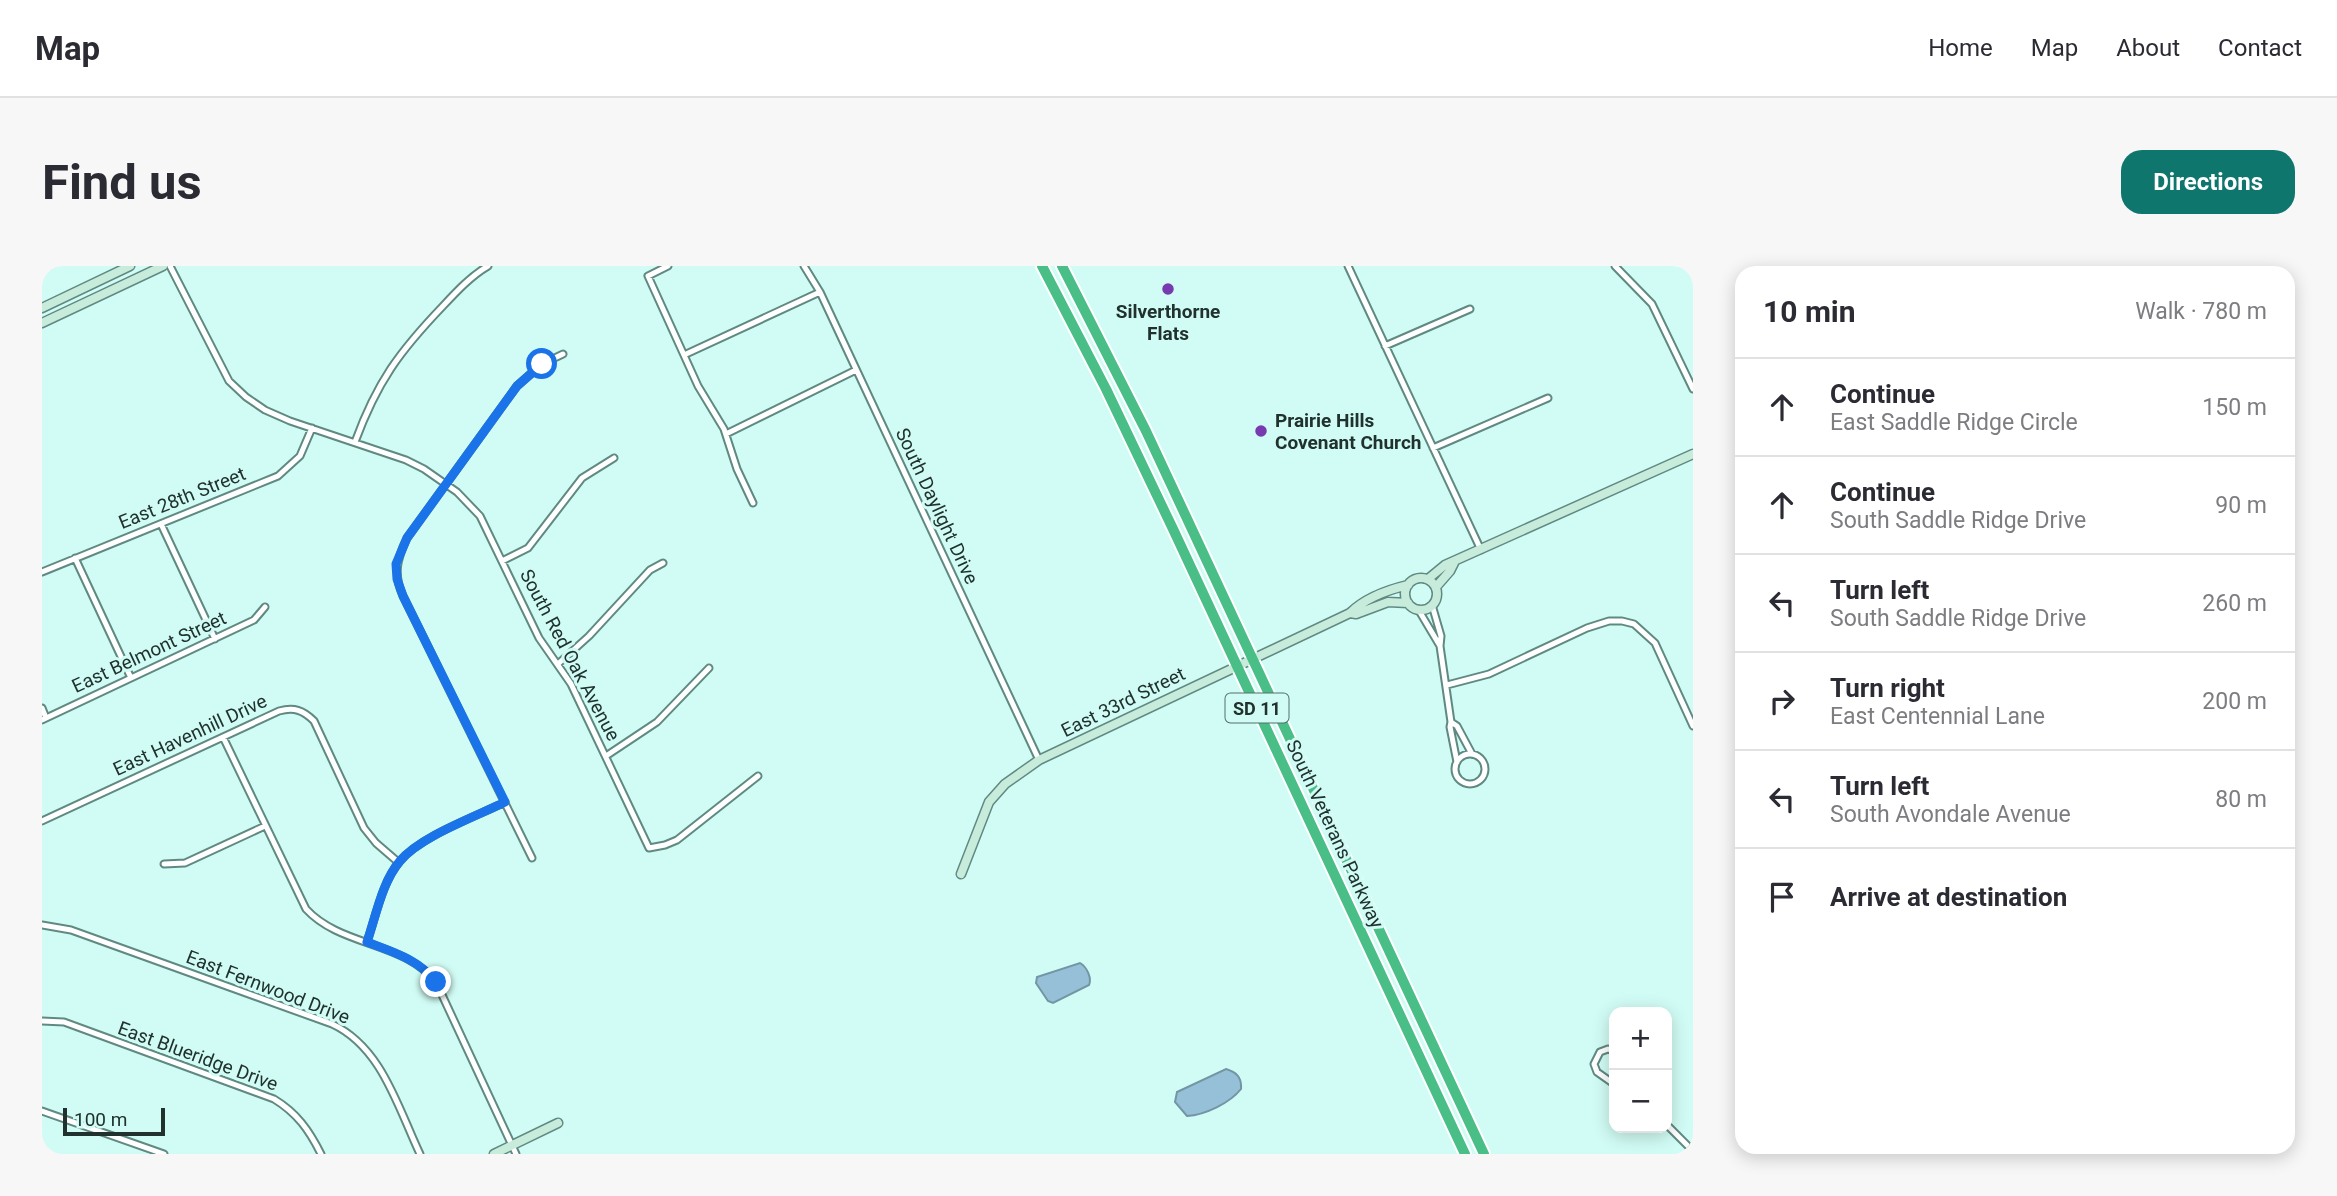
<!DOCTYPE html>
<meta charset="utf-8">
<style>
body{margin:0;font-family:Roboto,sans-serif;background:#f7f7f7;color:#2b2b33}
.controls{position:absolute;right:21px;bottom:21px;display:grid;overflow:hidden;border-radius:14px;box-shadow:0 4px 18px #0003}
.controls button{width:63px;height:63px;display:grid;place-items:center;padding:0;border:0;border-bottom:2px solid #e1e1e2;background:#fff;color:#2b2b33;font:35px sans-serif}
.scale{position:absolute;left:21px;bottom:18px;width:102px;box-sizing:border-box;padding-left:7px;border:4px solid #20312e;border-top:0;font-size:19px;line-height:24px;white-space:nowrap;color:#20312e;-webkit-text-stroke:5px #d1fcf5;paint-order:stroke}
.stop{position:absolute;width:21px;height:21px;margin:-16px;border:5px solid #1a73e8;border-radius:50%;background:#fff}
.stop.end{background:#1a73e8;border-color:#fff;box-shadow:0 2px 7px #0008}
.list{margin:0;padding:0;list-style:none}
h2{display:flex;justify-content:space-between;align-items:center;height:91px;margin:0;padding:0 28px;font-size:30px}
h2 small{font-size:23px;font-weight:400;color:#7c7c81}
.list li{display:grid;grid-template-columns:46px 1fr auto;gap:21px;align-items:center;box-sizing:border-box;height:98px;padding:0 28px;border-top:2px solid #e1e1e2}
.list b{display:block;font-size:26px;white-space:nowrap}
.list p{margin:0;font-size:23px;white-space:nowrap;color:#7c7c81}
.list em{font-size:23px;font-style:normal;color:#7c7c81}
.icon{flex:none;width:38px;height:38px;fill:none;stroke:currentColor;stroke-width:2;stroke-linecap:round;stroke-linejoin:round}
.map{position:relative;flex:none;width:1651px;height:888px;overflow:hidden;border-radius:21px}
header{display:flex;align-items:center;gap:42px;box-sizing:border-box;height:98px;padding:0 35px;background:#fff;border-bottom:2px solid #e1e1e2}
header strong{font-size:33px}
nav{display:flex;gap:38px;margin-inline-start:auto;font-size:24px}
.intro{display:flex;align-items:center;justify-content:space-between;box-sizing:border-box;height:168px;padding:0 42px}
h1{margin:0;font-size:49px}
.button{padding:18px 32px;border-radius:21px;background:#0f766e;color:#fff;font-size:24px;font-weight:700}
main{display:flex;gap:42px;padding:0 42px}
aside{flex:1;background:#fff;border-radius:21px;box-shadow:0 4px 18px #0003}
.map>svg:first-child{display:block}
.water{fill:#96c0d7;stroke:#7395a4;stroke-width:2}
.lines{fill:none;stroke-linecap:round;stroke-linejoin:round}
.street-casing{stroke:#608982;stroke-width:9}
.secondary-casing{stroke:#608982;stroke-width:11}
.highway-casing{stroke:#fff;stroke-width:14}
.street{stroke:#fff;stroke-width:5}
.secondary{stroke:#c8ecdb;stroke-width:8}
.highway{stroke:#49be87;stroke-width:10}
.route{stroke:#1a73e8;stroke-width:9}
.poi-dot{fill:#773aaf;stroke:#d1fcf5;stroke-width:2.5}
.labels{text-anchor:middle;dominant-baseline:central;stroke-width:6;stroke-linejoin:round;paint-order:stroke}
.shield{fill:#d1fcf5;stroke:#556e6a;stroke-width:2}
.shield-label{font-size:18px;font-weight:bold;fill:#20312e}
.poi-label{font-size:19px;font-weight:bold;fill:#20312e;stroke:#d1fcf5}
.street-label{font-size:19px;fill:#20312e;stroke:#d1fcf5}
</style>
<header>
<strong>Map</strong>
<nav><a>Home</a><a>Map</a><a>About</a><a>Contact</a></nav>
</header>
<div class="intro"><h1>Find us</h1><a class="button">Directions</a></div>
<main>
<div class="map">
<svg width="1651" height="888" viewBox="0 0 1651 888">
<rect width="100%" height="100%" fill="#d1fcf5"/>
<path class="water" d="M1038,697C1045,701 1050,712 1047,719L1011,737L1006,735L994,717L995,711Z
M1184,803C1194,806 1200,811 1199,823C1188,837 1163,849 1145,850L1133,836L1135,826Z"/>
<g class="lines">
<g class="street-casing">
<path id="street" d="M128,0L187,115L204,131L223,144L248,155L364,194L382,203L415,226L438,250L497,372L529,418L607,582L623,579L635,574L716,510
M626,0L606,10L656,120L682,163L695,203L711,237
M762,0L778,26L997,494
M1306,0L1439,284
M1573,0L1610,38L1651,123
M1343,80L1428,43
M642,89L778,26
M684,168L814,104
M313,176C335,116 357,86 401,40C415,25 429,10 446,0
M1391,182L1506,132
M119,258L173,373
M33,292L89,412
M460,295L486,282L540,212L572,192
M0,306L236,210L258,190L270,162
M1390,339L1399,370L1398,380L1409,456L1408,461L1415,496
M1376,343L1398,380
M517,397L547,370L608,304L621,297
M1405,419L1447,408L1545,362L1567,355H1580L1592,358L1613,377L1651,460
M0,442L4,452
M0,454L212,354L223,341
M1409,456L1415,460L1430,488
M181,471L264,643C299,681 361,675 394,716L474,888
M1413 503a15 15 0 1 1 30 0a15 15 0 1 1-30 0Z
M564,490L615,456L667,402
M0,555L237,445C252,441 261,444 272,455L322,562L334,577L356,596
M490,592L361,330C351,308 355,293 365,272L475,120L500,98L521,88
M122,598L143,597L223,560
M0,659L29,664L290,758C340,781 356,842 378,888
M325,676C334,650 340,616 358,595C379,570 433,551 463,536
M0,755L22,756L232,833C255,847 267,864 279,888
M1572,785L1566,783L1558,786L1552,798L1555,806L1572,818
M0,845L122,888
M1625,859L1651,885"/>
</g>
<g class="secondary-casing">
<path id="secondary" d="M0,42L88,0
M0,57L121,0
M1363 328a16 16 0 1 1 32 0a16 16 0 1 1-32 0Z
M1386,313L1403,299L1651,188
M1394,321L1408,305L1412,297
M1308,347L1314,348L1346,336L1366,337
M919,608L947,536L963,518L997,494L1308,347C1323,332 1345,324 1366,319
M452,888L516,857"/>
</g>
<g class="highway-casing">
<path id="highway" d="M1000,0L1064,123L1131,263L1423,888
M1020,0L1104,165L1442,888"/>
</g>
<use href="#street" class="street"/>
<use href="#secondary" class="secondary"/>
<use href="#highway" class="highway"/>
</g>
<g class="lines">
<path class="route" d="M394,716C376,693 351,686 325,676C334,650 340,616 358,595C379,570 433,551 463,536L361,330L355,313L354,298L365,272L475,120L500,98"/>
</g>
<g class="poi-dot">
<circle cx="1126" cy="23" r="7"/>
<circle cx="1219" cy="165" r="7"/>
</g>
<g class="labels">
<rect class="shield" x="1183.5" y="427.5" width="63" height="29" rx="5"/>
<g class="shield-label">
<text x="1215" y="442">SD 11</text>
</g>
<g class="poi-label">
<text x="1126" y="45">Silverthorne<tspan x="1126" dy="22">Flats</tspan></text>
<text x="1233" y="154" text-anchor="start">Prairie Hills<tspan x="1233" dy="22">Covenant Church</tspan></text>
</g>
<g class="street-label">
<text transform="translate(140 232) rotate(-22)">East 28th Street</text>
<text transform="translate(895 240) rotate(65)">South Daylight Drive</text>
<text transform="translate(107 386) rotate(-25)">East Belmont Street</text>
<text transform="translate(528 389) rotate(62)">South Red Oak Avenue</text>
<text transform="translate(1081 436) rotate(-26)">East 33rd Street</text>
<text transform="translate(148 469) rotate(-25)">East Havenhill Drive</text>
<text transform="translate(1293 568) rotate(65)">South Veterans Parkway</text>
<text transform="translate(226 721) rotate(21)">East Fernwood Drive</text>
<text transform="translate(156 790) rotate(20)">East Blueridge Drive</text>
</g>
</g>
</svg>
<div class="controls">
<button>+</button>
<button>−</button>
</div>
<div class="scale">100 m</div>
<div class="stop" style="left:500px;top:98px"></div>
<div class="stop end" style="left:394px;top:716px"></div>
</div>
<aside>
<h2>10 min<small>Walk · 780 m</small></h2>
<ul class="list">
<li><svg class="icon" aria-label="ahead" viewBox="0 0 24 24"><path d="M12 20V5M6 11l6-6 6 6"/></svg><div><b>Continue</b><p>East Saddle Ridge Circle</p></div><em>150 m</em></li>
<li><svg class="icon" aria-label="ahead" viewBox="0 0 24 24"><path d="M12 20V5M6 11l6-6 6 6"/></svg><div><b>Continue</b><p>South Saddle Ridge Drive</p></div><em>90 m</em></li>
<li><svg class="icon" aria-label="left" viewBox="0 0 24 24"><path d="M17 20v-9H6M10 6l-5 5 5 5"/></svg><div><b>Turn left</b><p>South Saddle Ridge Drive</p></div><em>260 m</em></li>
<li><svg class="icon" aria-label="right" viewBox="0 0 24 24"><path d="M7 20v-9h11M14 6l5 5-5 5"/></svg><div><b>Turn right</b><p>East Centennial Lane</p></div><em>200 m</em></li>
<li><svg class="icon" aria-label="left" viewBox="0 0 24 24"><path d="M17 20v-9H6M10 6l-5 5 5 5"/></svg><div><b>Turn left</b><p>South Avondale Avenue</p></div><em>80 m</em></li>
<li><svg class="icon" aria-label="arrive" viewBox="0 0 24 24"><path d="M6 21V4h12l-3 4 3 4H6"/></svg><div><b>Arrive at destination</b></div></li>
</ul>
</aside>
</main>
